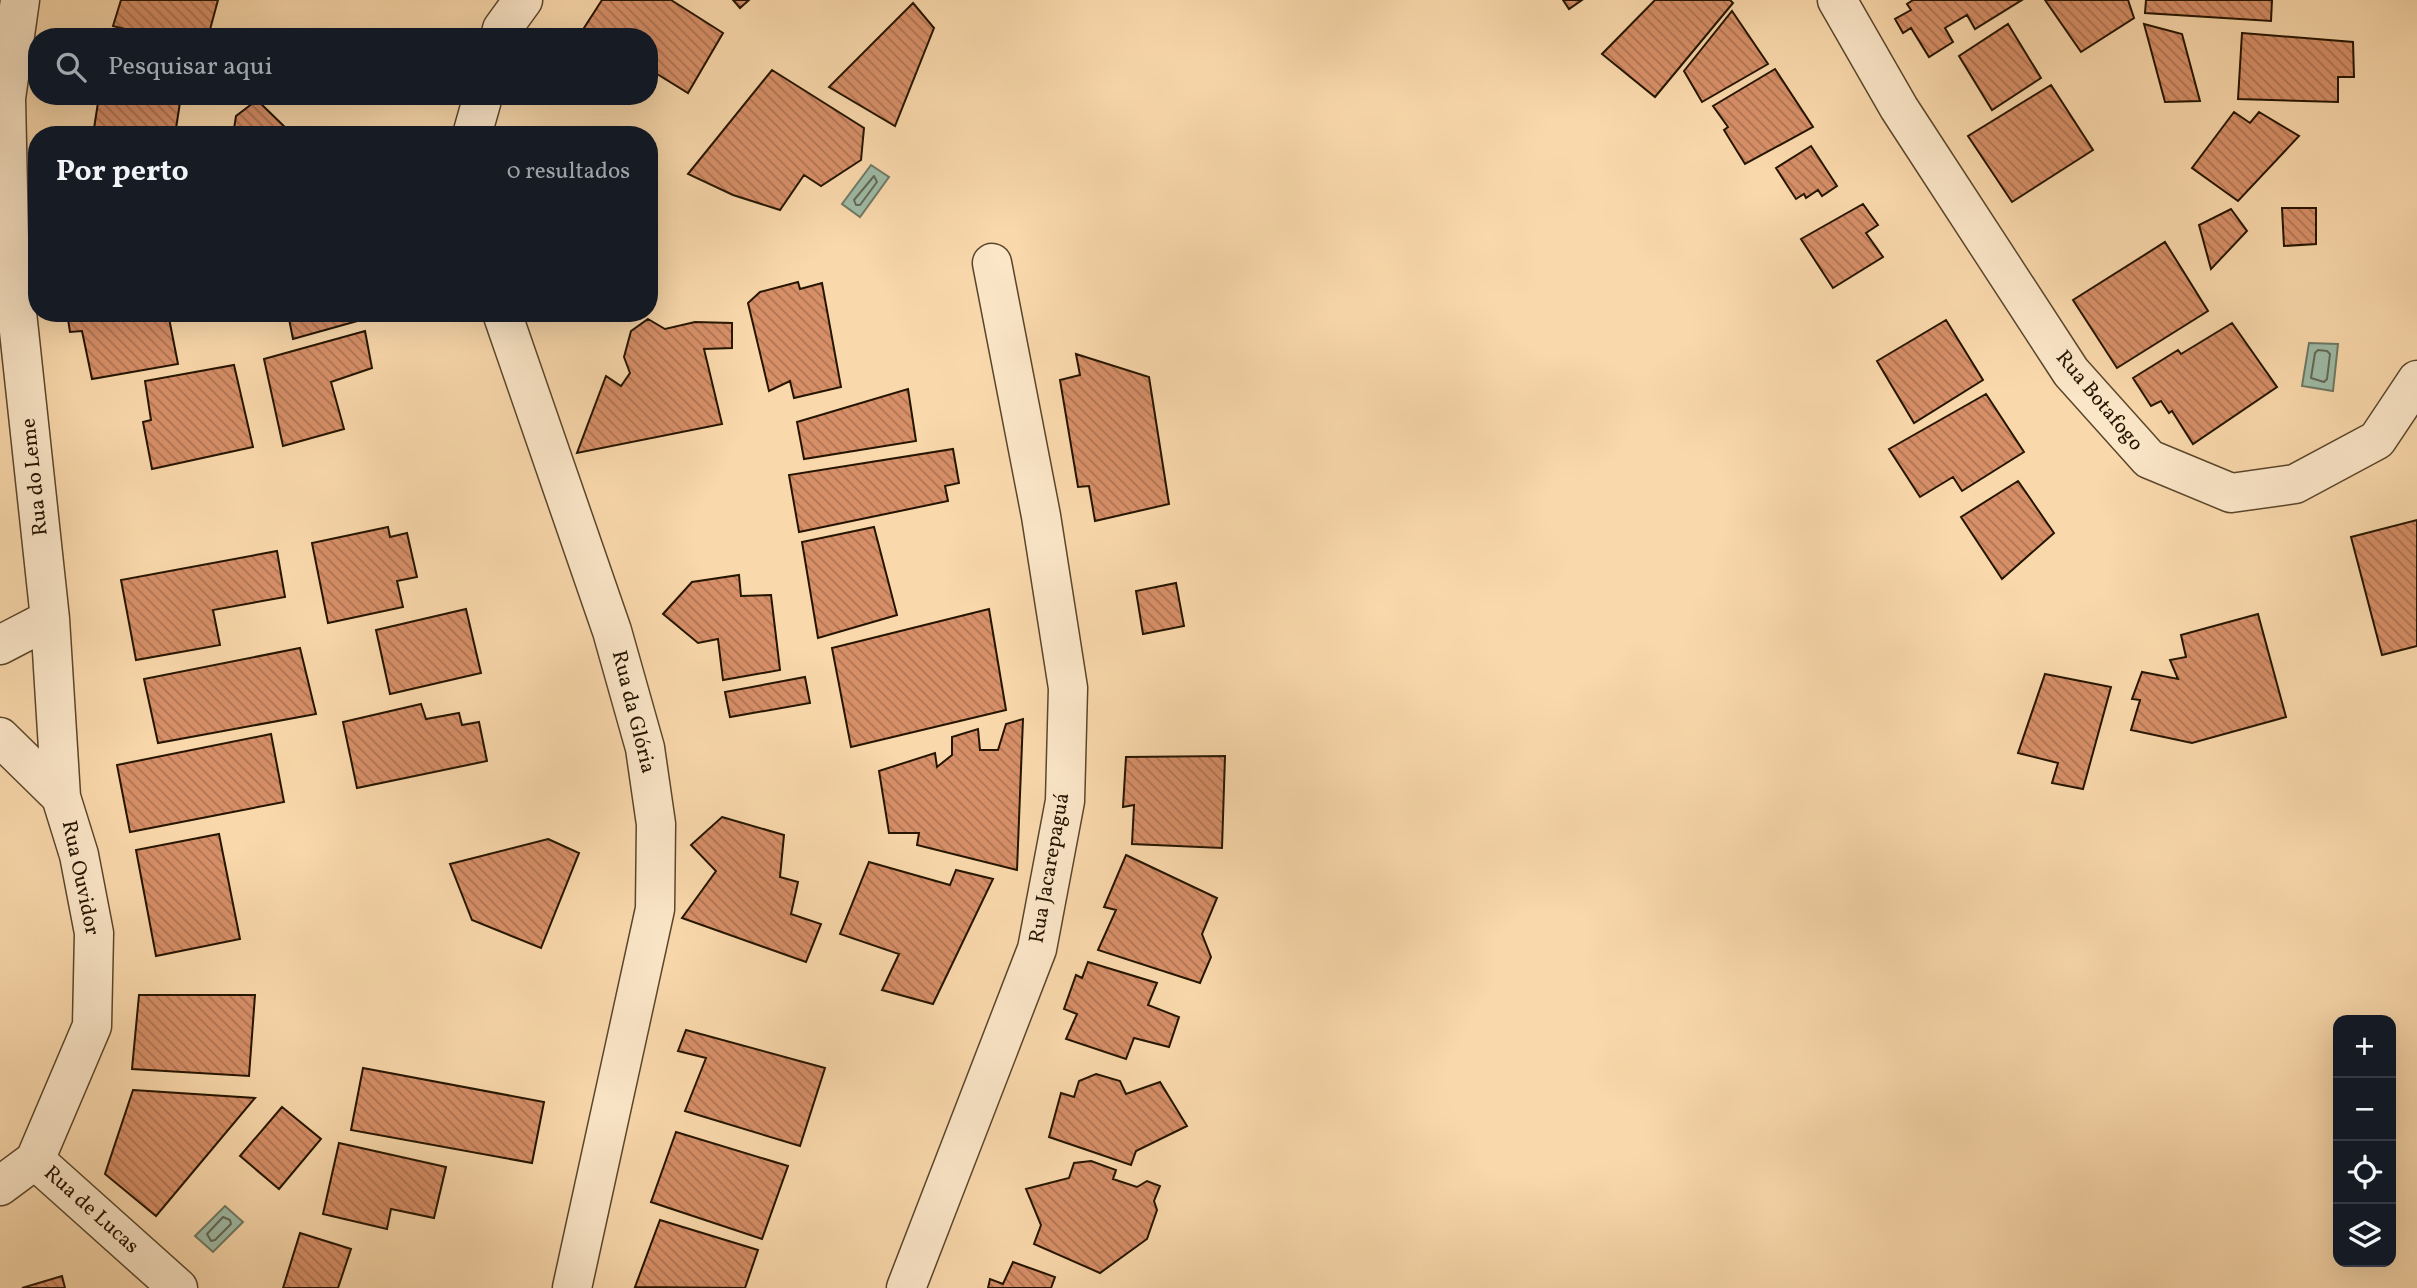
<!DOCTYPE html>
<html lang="pt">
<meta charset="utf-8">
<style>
body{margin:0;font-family:Vollkorn,serif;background:#242831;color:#f1f3f6}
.controls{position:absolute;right:21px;bottom:21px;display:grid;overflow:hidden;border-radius:14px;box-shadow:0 7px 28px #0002}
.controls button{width:63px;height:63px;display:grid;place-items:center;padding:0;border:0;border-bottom:2px solid #363941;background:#171b24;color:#f1f3f6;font:35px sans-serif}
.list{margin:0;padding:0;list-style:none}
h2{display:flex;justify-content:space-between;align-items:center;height:91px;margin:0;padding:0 28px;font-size:30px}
h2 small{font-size:23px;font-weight:400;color:#9ea1a6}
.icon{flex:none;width:38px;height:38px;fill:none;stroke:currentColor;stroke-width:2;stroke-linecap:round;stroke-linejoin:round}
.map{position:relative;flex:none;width:2417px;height:1288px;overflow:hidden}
.search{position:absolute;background:#171b24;box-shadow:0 7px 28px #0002;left:28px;top:28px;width:630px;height:77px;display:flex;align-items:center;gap:18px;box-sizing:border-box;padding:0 24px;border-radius:28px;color:#9ea1a6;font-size:26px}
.panel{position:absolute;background:#171b24;box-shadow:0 7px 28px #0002;left:28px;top:126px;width:630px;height:196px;border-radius:28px}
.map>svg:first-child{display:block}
.water{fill:#9ebaa6;stroke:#6e7864;stroke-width:2}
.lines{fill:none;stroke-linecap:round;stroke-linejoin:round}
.shore{stroke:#626853;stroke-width:2}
.building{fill:url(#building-back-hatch);stroke:#251500;stroke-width:2}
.minor-casing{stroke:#5a462b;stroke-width:41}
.minor{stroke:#fbe6c8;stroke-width:38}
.labels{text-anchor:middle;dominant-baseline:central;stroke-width:5;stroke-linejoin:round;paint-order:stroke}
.street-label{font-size:21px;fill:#251500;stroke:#fbe6c8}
</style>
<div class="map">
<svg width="2417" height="1288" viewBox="0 0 2417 1288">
<defs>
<pattern id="building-back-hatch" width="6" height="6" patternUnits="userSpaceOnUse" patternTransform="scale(1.75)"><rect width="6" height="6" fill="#d78f68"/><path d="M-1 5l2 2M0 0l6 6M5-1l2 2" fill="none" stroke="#ae7453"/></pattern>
</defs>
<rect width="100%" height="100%" fill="#f9d8ab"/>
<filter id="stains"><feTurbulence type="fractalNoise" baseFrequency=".00286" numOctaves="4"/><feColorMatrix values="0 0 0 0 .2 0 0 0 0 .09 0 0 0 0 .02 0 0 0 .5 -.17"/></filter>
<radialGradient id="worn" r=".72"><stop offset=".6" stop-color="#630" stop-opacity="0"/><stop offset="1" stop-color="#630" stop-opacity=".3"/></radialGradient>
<path class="water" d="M871,165L889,177L860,217L842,204Z
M2309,343L2338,344L2333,391L2302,386Z
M225,1206L243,1222L213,1252L195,1236Z"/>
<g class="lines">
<path class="shore" d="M874,176L877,182L860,205H856L854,200Z
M2318,350L2327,351L2330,354L2327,379L2324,382L2311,378L2315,353Z
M223,1217L230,1220L231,1224L215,1240L211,1241L207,1234Z"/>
</g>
<path class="building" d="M121,0H218L208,37H156L113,26Z
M602,0H671L723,33L688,93L649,69V37H597L584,28Z
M733,0H749L740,8Z
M1563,0H1582L1569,9Z
M1655,0H1730L1733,3L1655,97L1602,54Z
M1913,0H2022L1975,29L1967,15L1945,28L1953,42L1929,57L1911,28L1903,33L1895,19L1911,10L1907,4Z
M2045,0H2128L2134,18L2081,52Z
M2146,0H2272L2271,21L2145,13Z
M913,3L934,28L895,126L829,87Z
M1732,11L1768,64L1702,102L1684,71Z
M2008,24L2041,78L1992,110L1959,56Z
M2144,24L2182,34L2200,101L2165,102Z
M2242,33L2353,42L2354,77H2338V102L2238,99Z
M1775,69L1813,127L1745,164L1724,130L1728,127L1713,106Z
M772,70L864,128L861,160L821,186L804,175L780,210L733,195L688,174Z
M2051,85L2093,150L2012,202L1968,136Z
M99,96H181L175,135H93Z
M257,100L291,133L287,135H233L236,116Z
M2234,112L2250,123L2259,112L2299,136L2238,201L2192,168Z
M1811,146L1837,186L1822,196L1818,190L1806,198L1804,194L1796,199L1776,168Z
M1863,204L1878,225L1866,233L1883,257L1833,288L1801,239Z
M2282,208H2316V244L2284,246Z
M2231,209L2247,231L2211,269L2199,225Z
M2165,242L2208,311L2117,368L2073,300Z
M798,282L800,289L822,283L841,387L794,398L790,381L769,391L748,303L760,292Z
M67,313H168L178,364L92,379L82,331L70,332Z
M309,313H386L293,339L289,319L310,315Z
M648,319L665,329L695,322L732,323V348L704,349L722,424L577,453L606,376L621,386L630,373L624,357L631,331Z
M1946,320L1983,380L1914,423L1877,361Z
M2232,323L2277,387L2193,444L2172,411L2169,413L2161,401L2151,406L2133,378L2178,350L2181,354Z
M365,331L372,368L331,382L344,429L283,446L264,359Z
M1076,354L1149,377L1169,504L1095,521L1089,486L1078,487L1060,380L1080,375Z
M234,365L253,447L152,469L143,422L151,420L145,381Z
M908,389L916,441L804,459L797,422Z
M1986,394L2024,452L1962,491L1953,477L1920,497L1889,449Z
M953,449L959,483L945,486L948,501L799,532L789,475Z
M2018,481L2054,533L2002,579L1961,517Z
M2417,520V646L2382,655L2351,537Z
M388,527L390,537L407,533L417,577L397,581L403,607L328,623L312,543Z
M874,527L897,615L818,638L802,542Z
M277,551L285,597L213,610L220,645L136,660L121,580Z
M739,575L741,596L771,595L780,670L723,680L718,639L698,643L663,614L692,582Z
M1176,583L1184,626L1143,634L1136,591Z
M466,609L481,673L390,694L376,630Z
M989,609L1006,710L851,747L832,648Z
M2258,614L2286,717L2192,743L2131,730L2140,700L2132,699L2142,672L2178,679L2170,660L2186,657L2181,635Z
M300,648L316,714L158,743L144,679Z
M2045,674L2111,687L2083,789L2052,783L2058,763L2018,753Z
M805,677L810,703L730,717L725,692Z
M421,704L426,719L459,713L462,725L479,722L487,761L357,788L343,722Z
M1023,719L1017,870L917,845L919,833H889L879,771L935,753L937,767L952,755V737L978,729L980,750H998L1006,724Z
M271,734L284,802L130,832L117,765Z
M1225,756L1222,848L1132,844L1134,805L1123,807L1126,757Z
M722,817L784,835L780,877L798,882L791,914L821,924L806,962L682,918L716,871L691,845Z
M219,834L240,939L156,956L136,850Z
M548,839L579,853L541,948L472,920L450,864Z
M1126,855L1217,898L1202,934L1211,957L1200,983L1098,950L1116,910L1104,907Z
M869,862L950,885L956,870L993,879L933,1004L882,990L899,954L840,934Z
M1088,962L1157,983L1148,1005L1179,1017L1169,1047L1134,1038L1126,1059L1066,1039L1077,1014L1064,1009L1076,975L1082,978Z
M139,995H255L249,1076L132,1069Z
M686,1030L825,1068L800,1146L685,1111L706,1058L678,1051Z
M363,1068L544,1102L532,1163L351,1130Z
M1096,1074L1120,1081L1126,1094L1160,1082L1187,1126L1136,1151L1131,1165L1049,1137L1061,1093L1074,1097L1079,1081Z
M133,1090L255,1098L156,1216L105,1174Z
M282,1107L321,1139L279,1189L240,1156Z
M676,1132L788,1166L762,1239L651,1202Z
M339,1143L446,1167L434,1218L391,1209L387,1229L323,1214Z
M1091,1161L1116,1170L1113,1179L1137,1187L1147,1181L1160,1186L1154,1201L1157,1210L1147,1239L1100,1273L1034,1244L1041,1225L1026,1189L1069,1178L1074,1163Z
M660,1220L758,1250L745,1288L635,1287Z
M300,1233L351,1249L338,1288H283Z
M1013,1262L1055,1277L1051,1288H988L990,1279L1003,1284Z
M62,1276L65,1288H22Z"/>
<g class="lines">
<g class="minor-casing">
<path id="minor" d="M20,0L6,98L9,238L50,619L61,797
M1837,0L1899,108L2071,372L2149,459L2231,493L2295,484L2377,440L2417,380
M500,37L502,29L523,0
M472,135L483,96
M502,313L612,631L645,748L656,824L655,909L572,1288
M0,645L50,619
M0,737L61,797L79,855L94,933L92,1026L35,1160
M35,1160L178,1288
M0,1186L35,1160
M906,1288L1037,949L1065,801L1068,688L1041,516L992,263"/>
</g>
<use href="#minor" class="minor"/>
</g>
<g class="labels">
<g class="street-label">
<text transform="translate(2099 401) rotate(50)">Rua Botafogo</text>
<text transform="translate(35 477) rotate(-96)">Rua do Leme</text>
<text transform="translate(633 712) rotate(76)">Rua da Glória</text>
<text transform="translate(1050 868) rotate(-80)">Rua Jacarepaguá</text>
<text transform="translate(80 878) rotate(78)">Rua Ouvidor</text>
<text transform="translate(91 1210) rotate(42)">Rua de Lucas</text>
</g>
</g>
<rect width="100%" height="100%" filter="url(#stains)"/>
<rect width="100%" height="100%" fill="url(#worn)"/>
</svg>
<div class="controls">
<button>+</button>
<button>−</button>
<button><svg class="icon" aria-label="locate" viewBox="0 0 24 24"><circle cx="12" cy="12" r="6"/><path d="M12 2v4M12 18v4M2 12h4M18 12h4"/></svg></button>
<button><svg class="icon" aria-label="layers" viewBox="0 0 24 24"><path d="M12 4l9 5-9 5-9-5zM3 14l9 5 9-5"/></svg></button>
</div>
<div class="search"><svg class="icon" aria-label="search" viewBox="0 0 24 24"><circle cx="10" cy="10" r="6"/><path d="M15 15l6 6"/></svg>Pesquisar aqui</div>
<section class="panel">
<h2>Por perto<small>0 resultados</small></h2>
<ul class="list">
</ul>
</section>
</div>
